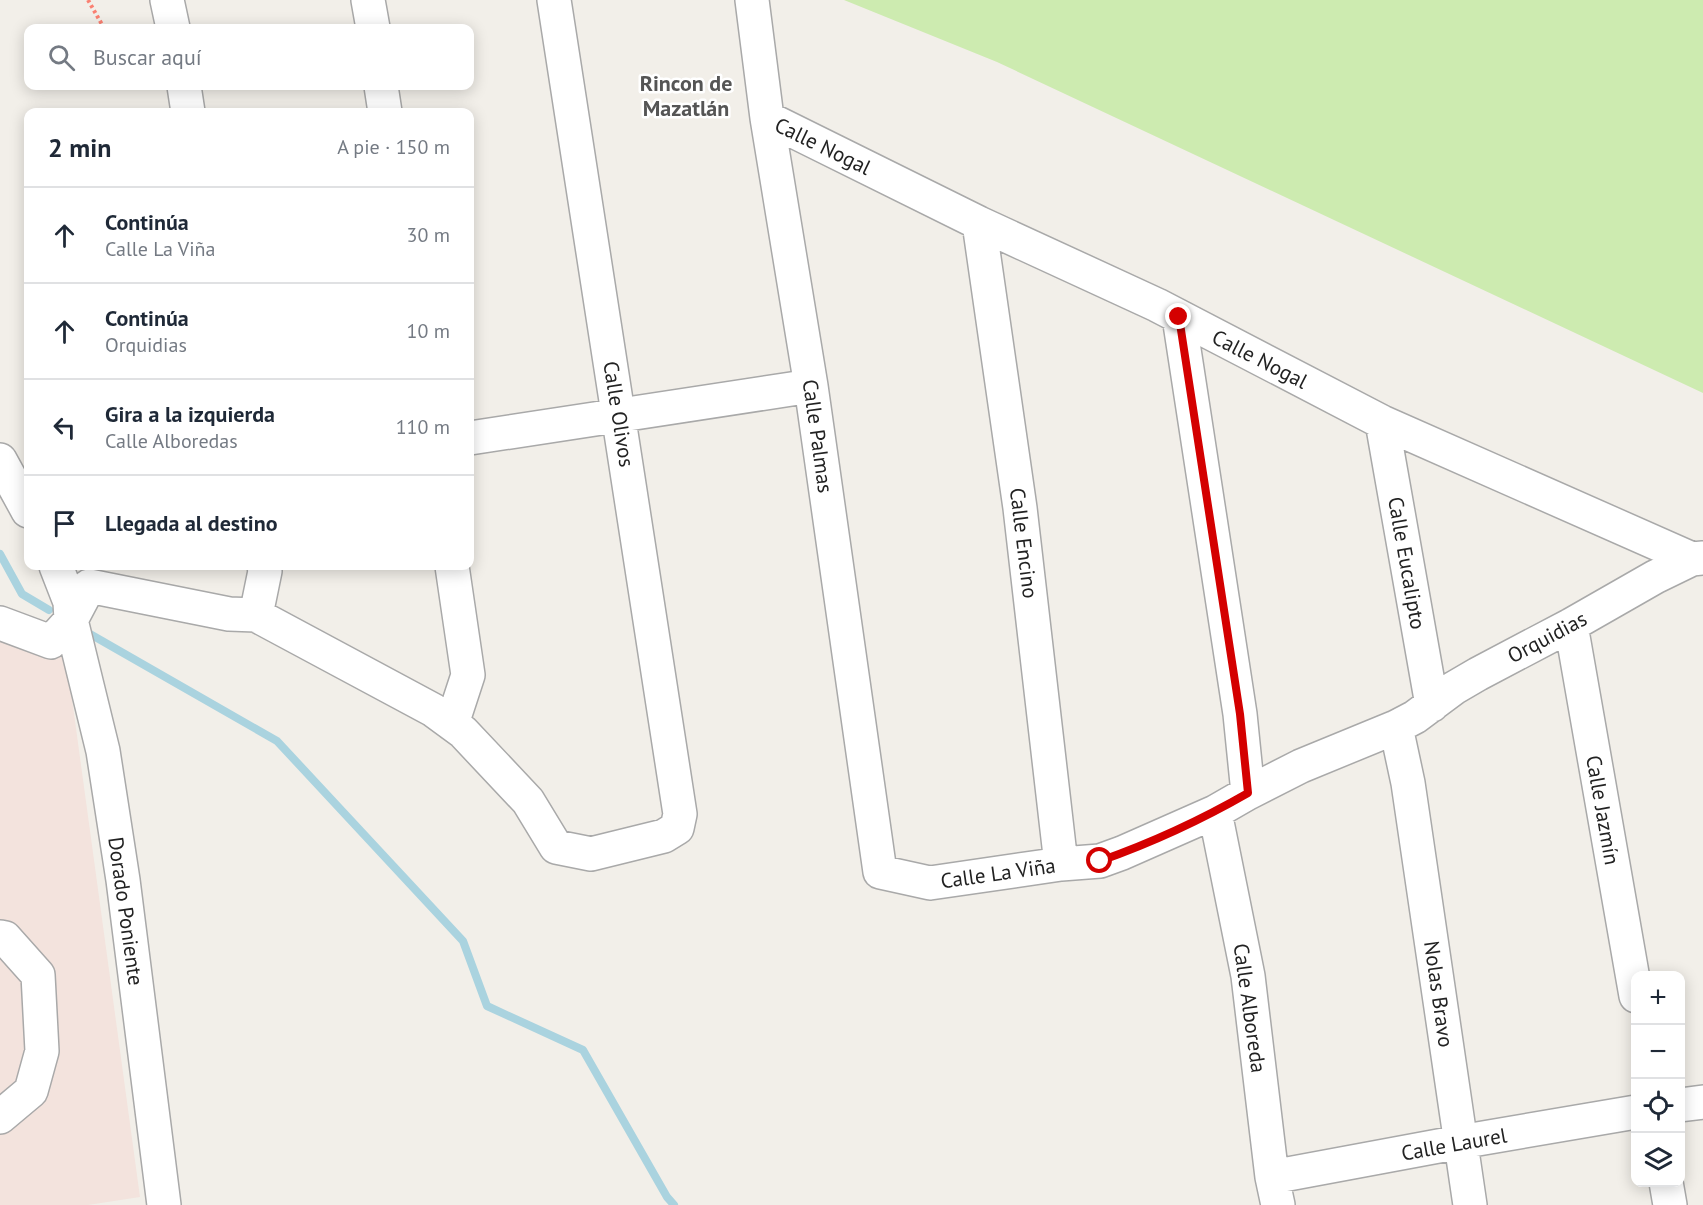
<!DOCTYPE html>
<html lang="es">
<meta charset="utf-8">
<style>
body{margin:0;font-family:"PT Sans",sans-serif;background:#f6f6f7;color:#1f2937}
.controls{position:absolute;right:18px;bottom:18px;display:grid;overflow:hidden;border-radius:12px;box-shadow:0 3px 15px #0003}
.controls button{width:54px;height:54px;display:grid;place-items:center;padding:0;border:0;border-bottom:2px solid #e0e1e3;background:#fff;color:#1f2937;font:30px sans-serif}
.stop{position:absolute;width:18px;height:18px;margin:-14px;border:4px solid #d40000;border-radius:50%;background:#fff}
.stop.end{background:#d40000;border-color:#fff;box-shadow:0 2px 6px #0008}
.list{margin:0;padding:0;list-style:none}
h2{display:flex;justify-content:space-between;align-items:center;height:78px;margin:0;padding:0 24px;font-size:26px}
h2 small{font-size:20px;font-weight:400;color:#747a83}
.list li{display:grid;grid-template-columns:39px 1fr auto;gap:18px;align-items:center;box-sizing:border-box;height:96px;padding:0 24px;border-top:2px solid #e0e1e3}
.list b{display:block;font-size:22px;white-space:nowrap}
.list p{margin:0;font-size:20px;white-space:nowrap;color:#747a83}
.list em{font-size:20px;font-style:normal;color:#747a83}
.icon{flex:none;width:33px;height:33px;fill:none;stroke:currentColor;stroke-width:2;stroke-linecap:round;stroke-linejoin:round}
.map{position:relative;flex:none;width:1703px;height:1205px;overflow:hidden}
.search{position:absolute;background:#fff;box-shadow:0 3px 15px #0003;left:24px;top:24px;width:450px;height:66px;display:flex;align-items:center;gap:15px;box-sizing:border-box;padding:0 21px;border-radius:12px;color:#747a83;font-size:22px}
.panel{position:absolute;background:#fff;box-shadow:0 3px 15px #0003;left:24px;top:108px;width:450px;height:462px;border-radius:12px}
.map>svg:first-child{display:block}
.military{fill:#f3e3dd}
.grass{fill:#cdebb0}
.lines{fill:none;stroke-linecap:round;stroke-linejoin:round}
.stream{stroke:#aad3df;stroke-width:8}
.minor-casing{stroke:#a9a9a9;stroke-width:36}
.path{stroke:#fa8072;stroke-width:4;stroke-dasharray:3 3;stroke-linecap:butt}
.minor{stroke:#fff;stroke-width:33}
.route{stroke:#d40000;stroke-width:8}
.labels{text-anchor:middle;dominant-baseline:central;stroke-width:5;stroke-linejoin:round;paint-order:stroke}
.street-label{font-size:21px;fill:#222;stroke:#fff}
.neighbourhood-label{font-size:22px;font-weight:bold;fill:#555;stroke:#fff}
</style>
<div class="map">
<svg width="1703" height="1205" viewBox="0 0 1703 1205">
<rect width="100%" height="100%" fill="#f2efe9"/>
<path class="military" d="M0,638L66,655L140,1197L88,1205H0Z"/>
<path class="grass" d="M844,0H1703V393L997,62Z"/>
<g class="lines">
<path class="stream" d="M0,554L22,594L49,610
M90,634L277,741L463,941L487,1006L583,1050L667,1197L674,1205"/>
<g class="minor-casing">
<path id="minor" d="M167,0L173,28
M368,0L373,28
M752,0L767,118L811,386L880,872L930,883L1061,864L1100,861L1122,853L1215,812L1248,793L1301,766L1396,727L1415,717L1454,688L1478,674L1571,625L1655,577L1692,559L1703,558
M184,86L188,112
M381,86L385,112
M767,118L979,223L1157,305L1382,422L1692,559
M979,223L1020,508L1061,864
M1179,317L1240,714L1248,793
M1382,422L1432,705
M470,438L811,386
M0,460L28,511
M56,566L70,602L71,620L103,751L123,880L164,1205
M452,566L468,675L452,724
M256,615L265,571L264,566
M0,623L51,642L71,620L89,586L229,614L256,615L433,710L463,732L528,801L556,847L591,854L664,836L677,828L680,814L554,0
M1571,625L1636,996
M1396,727L1408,783L1470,1205
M1215,812L1248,976L1272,1177L1278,1205
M0,937L5,938L38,975L42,1051L31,1091L0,1117
M1680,1105L1703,1102
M1272,1177L1460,1142L1636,1112
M1666,1182L1670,1205"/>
</g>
<path class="path" d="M88,0L104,28"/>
<use href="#minor" class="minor"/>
</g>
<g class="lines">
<path class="route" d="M1100,861C1151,843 1201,820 1248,793L1240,714L1179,317"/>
</g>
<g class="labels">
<g class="street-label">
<text transform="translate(823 146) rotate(26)">Calle Nogal</text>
<text transform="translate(1260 359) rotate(27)">Calle Nogal</text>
<text transform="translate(619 414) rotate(81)">Calle Olivos</text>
<text transform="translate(818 436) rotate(82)">Calle Palmas</text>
<text transform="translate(1024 543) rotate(83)">Calle Encino</text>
<text transform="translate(1407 563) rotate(80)">Calle Eucalipto</text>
<text transform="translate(1547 637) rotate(-28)">Orquidias</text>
<text transform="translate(1603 810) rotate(80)">Calle Jazmín</text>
<text transform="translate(998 873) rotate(-8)">Calle La Viña</text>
<text transform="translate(126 911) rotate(82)">Dorado Poniente</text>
<text transform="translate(1439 994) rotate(82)">Nolas Bravo</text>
<text transform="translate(1250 1008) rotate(82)">Calle Alboreda</text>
<text transform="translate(1454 1144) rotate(-10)">Calle Laurel</text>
</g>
<g class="neighbourhood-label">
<text x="686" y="83">Rincon de<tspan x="686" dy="25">Mazatlán</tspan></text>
</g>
</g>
</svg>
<div class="controls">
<button>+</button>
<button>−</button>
<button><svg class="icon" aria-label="locate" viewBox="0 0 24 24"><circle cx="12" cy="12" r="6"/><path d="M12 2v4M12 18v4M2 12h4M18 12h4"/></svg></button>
<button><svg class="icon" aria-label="layers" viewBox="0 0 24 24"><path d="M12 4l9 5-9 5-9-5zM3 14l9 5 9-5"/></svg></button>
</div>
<div class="stop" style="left:1100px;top:861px"></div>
<div class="stop end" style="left:1179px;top:317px"></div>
<div class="search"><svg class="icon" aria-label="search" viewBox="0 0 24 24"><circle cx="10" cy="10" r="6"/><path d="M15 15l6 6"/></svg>Buscar aquí</div>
<section class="panel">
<h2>2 min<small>A pie · 150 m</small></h2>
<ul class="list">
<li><svg class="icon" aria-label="ahead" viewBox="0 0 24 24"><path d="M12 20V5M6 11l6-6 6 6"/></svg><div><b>Continúa</b><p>Calle La Viña</p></div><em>30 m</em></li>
<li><svg class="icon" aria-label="ahead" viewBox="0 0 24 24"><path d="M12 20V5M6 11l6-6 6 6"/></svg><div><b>Continúa</b><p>Orquidias</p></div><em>10 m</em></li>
<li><svg class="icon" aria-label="left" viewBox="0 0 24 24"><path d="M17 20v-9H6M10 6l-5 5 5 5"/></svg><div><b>Gira a la izquierda</b><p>Calle Alboredas</p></div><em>110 m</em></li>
<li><svg class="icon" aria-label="arrive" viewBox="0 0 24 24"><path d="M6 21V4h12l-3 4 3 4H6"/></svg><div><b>Llegada al destino</b></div></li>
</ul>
</section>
</div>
